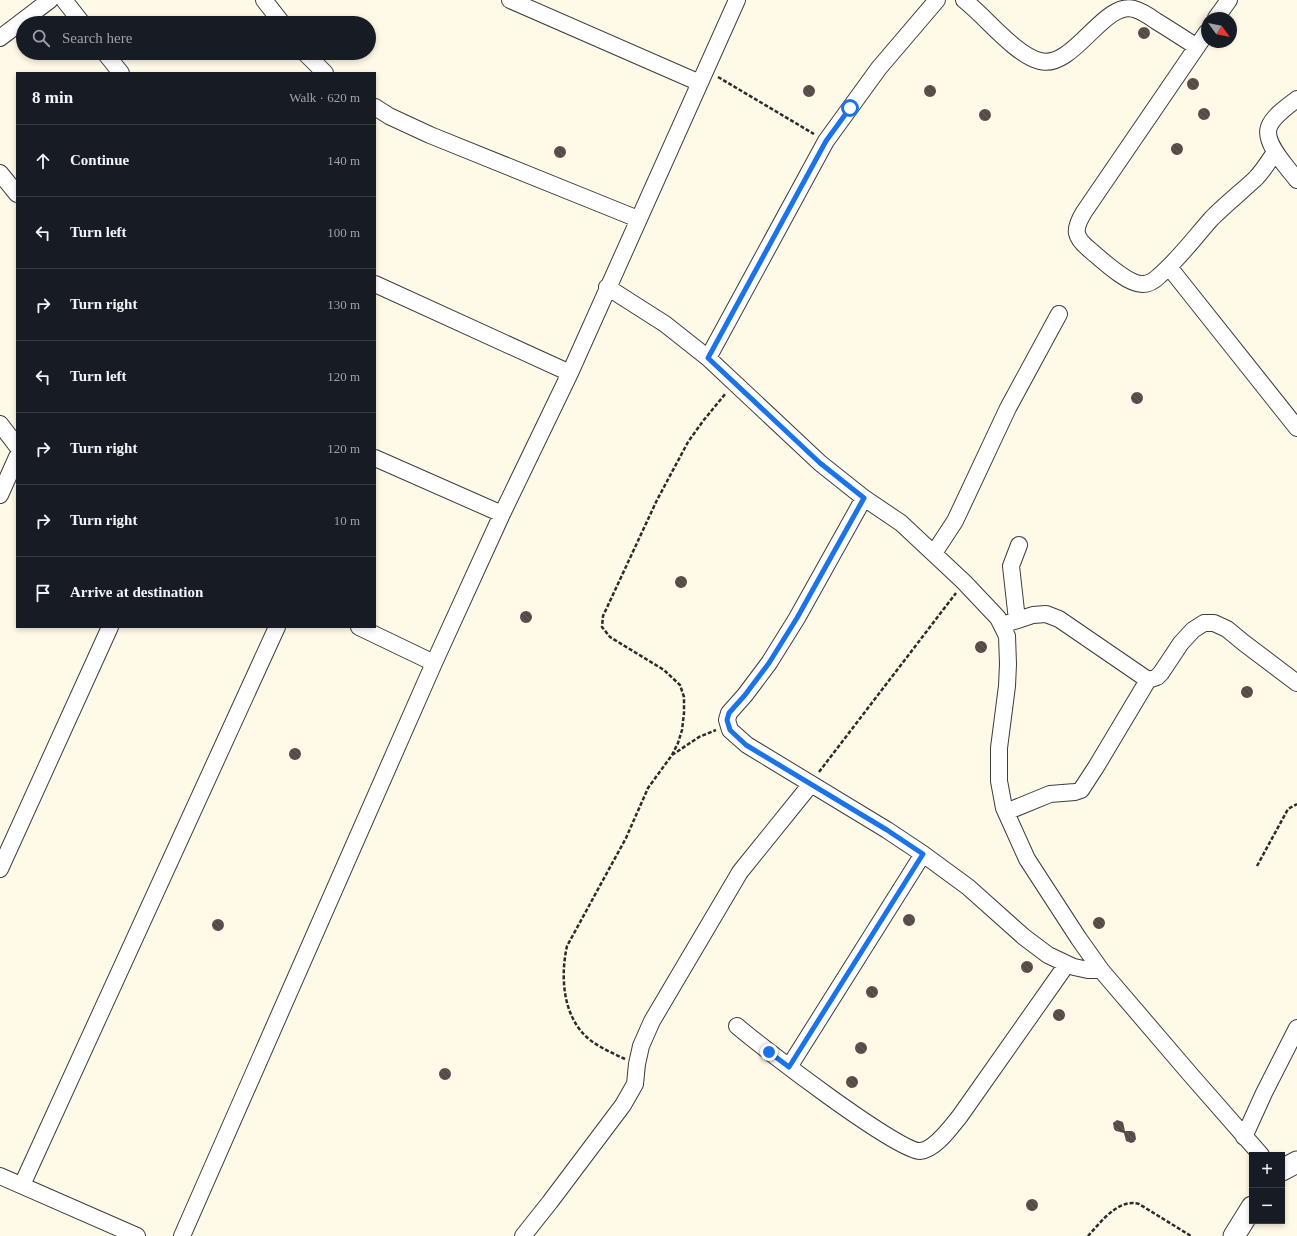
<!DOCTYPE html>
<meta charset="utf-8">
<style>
body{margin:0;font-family:"Times New Roman",serif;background:#20242c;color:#f1f3f6}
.controls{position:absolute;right:12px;bottom:12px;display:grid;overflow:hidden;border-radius:0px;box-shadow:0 2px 6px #0003}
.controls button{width:36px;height:36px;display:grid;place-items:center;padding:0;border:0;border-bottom:1px solid #363941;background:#171b24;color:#f1f3f6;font:20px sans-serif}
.compass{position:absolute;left:1201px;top:12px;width:36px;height:36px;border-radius:50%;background:#171b24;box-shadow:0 2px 6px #0003;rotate:123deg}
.stop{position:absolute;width:12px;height:12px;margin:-9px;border:3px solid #1a73e8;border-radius:50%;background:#fff}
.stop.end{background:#1a73e8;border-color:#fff;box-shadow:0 1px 4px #0008}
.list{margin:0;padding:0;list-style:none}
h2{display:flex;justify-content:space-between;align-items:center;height:52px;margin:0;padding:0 16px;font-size:17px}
h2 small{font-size:13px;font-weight:400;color:#9ea1a6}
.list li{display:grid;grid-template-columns:26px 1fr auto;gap:12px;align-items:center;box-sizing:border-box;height:72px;padding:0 16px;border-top:1px solid #363941}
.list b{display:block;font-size:15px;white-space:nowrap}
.list em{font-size:13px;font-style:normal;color:#9ea1a6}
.icon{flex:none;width:22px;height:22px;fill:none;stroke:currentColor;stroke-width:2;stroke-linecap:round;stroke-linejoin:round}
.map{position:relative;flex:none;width:1297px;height:1236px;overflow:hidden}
.search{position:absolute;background:#171b24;box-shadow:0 2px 6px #0003;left:16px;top:16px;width:360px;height:44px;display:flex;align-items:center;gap:10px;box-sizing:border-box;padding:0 14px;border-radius:22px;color:#9ea1a6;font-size:15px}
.panel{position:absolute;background:#171b24;box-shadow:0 2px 6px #0003;left:16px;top:72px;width:360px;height:556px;border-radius:0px}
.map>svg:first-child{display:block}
.building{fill:url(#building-back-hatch)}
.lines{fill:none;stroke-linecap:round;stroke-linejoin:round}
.minor-casing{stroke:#3d3d3d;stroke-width:18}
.tertiary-casing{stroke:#3d3d3d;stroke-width:23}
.path{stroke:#2c2c2c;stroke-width:2.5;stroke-dasharray:4 2;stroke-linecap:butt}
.minor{stroke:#fff;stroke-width:16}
.tertiary{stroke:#fff;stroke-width:21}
.route{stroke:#1a73e8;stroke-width:5}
</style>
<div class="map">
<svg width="1297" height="1236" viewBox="0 0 1297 1236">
<defs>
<pattern id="building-back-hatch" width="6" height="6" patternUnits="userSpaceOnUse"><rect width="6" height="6" fill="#544a46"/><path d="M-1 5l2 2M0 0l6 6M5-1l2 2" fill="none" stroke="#68605c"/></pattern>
</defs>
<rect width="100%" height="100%" fill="#fff9e7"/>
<path class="building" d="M1138 33a6 6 0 1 1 12 0a6 6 0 1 1-12 0Z
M1187 84a6 6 0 1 1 12 0a6 6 0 1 1-12 0Z
M803 91a6 6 0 1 1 12 0a6 6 0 1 1-12 0Z
M924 91a6 6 0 1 1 12 0a6 6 0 1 1-12 0Z
M1198 114a6 6 0 1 1 12 0a6 6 0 1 1-12 0Z
M979 115a6 6 0 1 1 12 0a6 6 0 1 1-12 0Z
M1171 149a6 6 0 1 1 12 0a6 6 0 1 1-12 0Z
M554 152a6 6 0 1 1 12 0a6 6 0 1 1-12 0Z
M1131 398a6 6 0 1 1 12 0a6 6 0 1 1-12 0Z
M675 582a6 6 0 1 1 12 0a6 6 0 1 1-12 0Z
M520 617a6 6 0 1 1 12 0a6 6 0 1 1-12 0Z
M975 647a6 6 0 1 1 12 0a6 6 0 1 1-12 0Z
M1241 692a6 6 0 1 1 12 0a6 6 0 1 1-12 0Z
M289 754a6 6 0 1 1 12 0a6 6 0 1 1-12 0Z
M903 920a6 6 0 1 1 12 0a6 6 0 1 1-12 0Z
M1093 923a6 6 0 1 1 12 0a6 6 0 1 1-12 0Z
M212 925a6 6 0 1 1 12 0a6 6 0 1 1-12 0Z
M1021 967a6 6 0 1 1 12 0a6 6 0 1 1-12 0Z
M866 992a6 6 0 1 1 12 0a6 6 0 1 1-12 0Z
M1053 1015a6 6 0 1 1 12 0a6 6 0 1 1-12 0Z
M855 1048a6 6 0 1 1 12 0a6 6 0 1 1-12 0Z
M439 1074a6 6 0 1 1 12 0a6 6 0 1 1-12 0Z
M846 1082a6 6 0 1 1 12 0a6 6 0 1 1-12 0Z
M1117,1120L1123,1122L1125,1131H1132L1135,1133L1136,1139L1134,1142L1131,1143L1126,1141L1124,1133L1116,1131L1114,1129L1113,1123Z
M1026 1205a6 6 0 1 1 12 0a6 6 0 1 1-12 0Z"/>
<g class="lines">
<g class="minor-casing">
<path id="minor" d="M64,0L82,23
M264,0L282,23
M510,0L700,83
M964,0C986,17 1014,54 1040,61C1073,70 1104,0 1134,9C1142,11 1149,16 1156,21C1169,29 1183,38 1197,47
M1216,18L1229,0
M1207,32L1084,212C1073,230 1074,237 1090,250C1102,260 1128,285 1143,284C1149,284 1155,280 1159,276C1179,259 1195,237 1212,218C1226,204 1241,192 1255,179C1263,171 1269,161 1275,152
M0,38L50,0
M105,53L121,73
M305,53L325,73
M1297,99C1288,106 1273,116 1269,127C1263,143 1288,168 1297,180
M375,107L389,116L430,135L638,219
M0,173L17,194
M1169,267L1297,428
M375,284L570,373
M607,287L665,324L708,358L820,463L864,498L901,523L964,582L998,618L1007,636L1008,664L1007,686L999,748V781L1004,808L1027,859L1079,939L1101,970L1190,1074L1261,1155
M708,358L826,141L879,68L937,0
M0,424L17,446
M375,458L502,514
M0,495L17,457
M864,498L797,618L769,663L745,695L729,713L727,720L730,730L747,745L887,830L923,854L968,887L1024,937L1048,955L1067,964L1074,967L1088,970H1101
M934,553L955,521L1008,408L1059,314
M1017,620L1011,566L1019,545
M1002,625L1033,615L1046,614L1059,619L1148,680L1157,677L1161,673L1181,643L1193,630L1204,623H1214L1227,629L1244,643L1297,683
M359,627L434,663
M1006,812L1050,794L1075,792L1081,790L1096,767L1148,680
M0,869L110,627
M737,1026C760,1046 898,1152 920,1151C935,1150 951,1127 960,1116L1067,964
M789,1067L923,854
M1244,1137L1264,1093L1297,1028
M0,1176L137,1236
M22,1185L277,627
M182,1236L434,663L502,514L570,373L737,0
M523,1236L550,1202L623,1105L635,1084L637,1064L641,1046L652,1021L740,872L811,784"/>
</g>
<g class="tertiary-casing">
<path id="tertiary" d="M1282,1170L1297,1162
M1234,1236L1252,1207"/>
</g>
<path class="path" d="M718,77L814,134
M672,755L699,737L716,730
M819,772L956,593
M1257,866L1288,809L1297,804
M625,1059C610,1052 591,1044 581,1031C562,1008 561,973 567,946L626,838L648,788L672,755L678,743L682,730L684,713V697L680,685L664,670L610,637L602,627L603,616L657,500L688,442L703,421L726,393
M1088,1236C1100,1223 1118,1198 1139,1204L1191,1236"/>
<use href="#minor" class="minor"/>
<use href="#tertiary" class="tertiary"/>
</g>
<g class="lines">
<path class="route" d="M769,1052L789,1067L923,854L887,830L746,745L730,730L727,720L729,713L745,695L769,663L797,618L864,498L820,463L708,358L826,141L850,108"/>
</g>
</svg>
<div class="controls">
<button>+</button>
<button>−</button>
</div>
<svg class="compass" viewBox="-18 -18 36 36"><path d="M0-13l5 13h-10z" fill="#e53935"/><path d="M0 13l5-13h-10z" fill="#9ea1a6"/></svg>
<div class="stop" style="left:850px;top:108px"></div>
<div class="stop end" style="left:769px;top:1052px"></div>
<div class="search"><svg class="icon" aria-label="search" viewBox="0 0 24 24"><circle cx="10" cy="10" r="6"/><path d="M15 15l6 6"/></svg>Search here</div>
<section class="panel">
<h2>8 min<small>Walk · 620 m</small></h2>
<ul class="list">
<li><svg class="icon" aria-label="ahead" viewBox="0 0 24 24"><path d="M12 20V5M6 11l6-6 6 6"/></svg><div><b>Continue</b></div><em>140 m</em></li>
<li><svg class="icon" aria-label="left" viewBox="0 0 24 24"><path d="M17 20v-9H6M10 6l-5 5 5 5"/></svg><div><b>Turn left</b></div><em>100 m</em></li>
<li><svg class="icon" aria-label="right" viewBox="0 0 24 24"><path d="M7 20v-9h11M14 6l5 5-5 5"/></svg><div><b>Turn right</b></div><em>130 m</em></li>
<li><svg class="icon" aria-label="left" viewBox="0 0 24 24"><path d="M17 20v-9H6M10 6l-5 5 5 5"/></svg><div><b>Turn left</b></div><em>120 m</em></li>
<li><svg class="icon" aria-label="right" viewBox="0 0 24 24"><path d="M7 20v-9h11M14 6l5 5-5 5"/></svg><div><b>Turn right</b></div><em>120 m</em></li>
<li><svg class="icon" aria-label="right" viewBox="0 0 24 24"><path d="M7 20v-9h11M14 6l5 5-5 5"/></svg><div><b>Turn right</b></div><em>10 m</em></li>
<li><svg class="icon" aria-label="arrive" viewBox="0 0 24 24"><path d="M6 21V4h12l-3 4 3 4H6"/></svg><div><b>Arrive at destination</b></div></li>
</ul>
</section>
</div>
